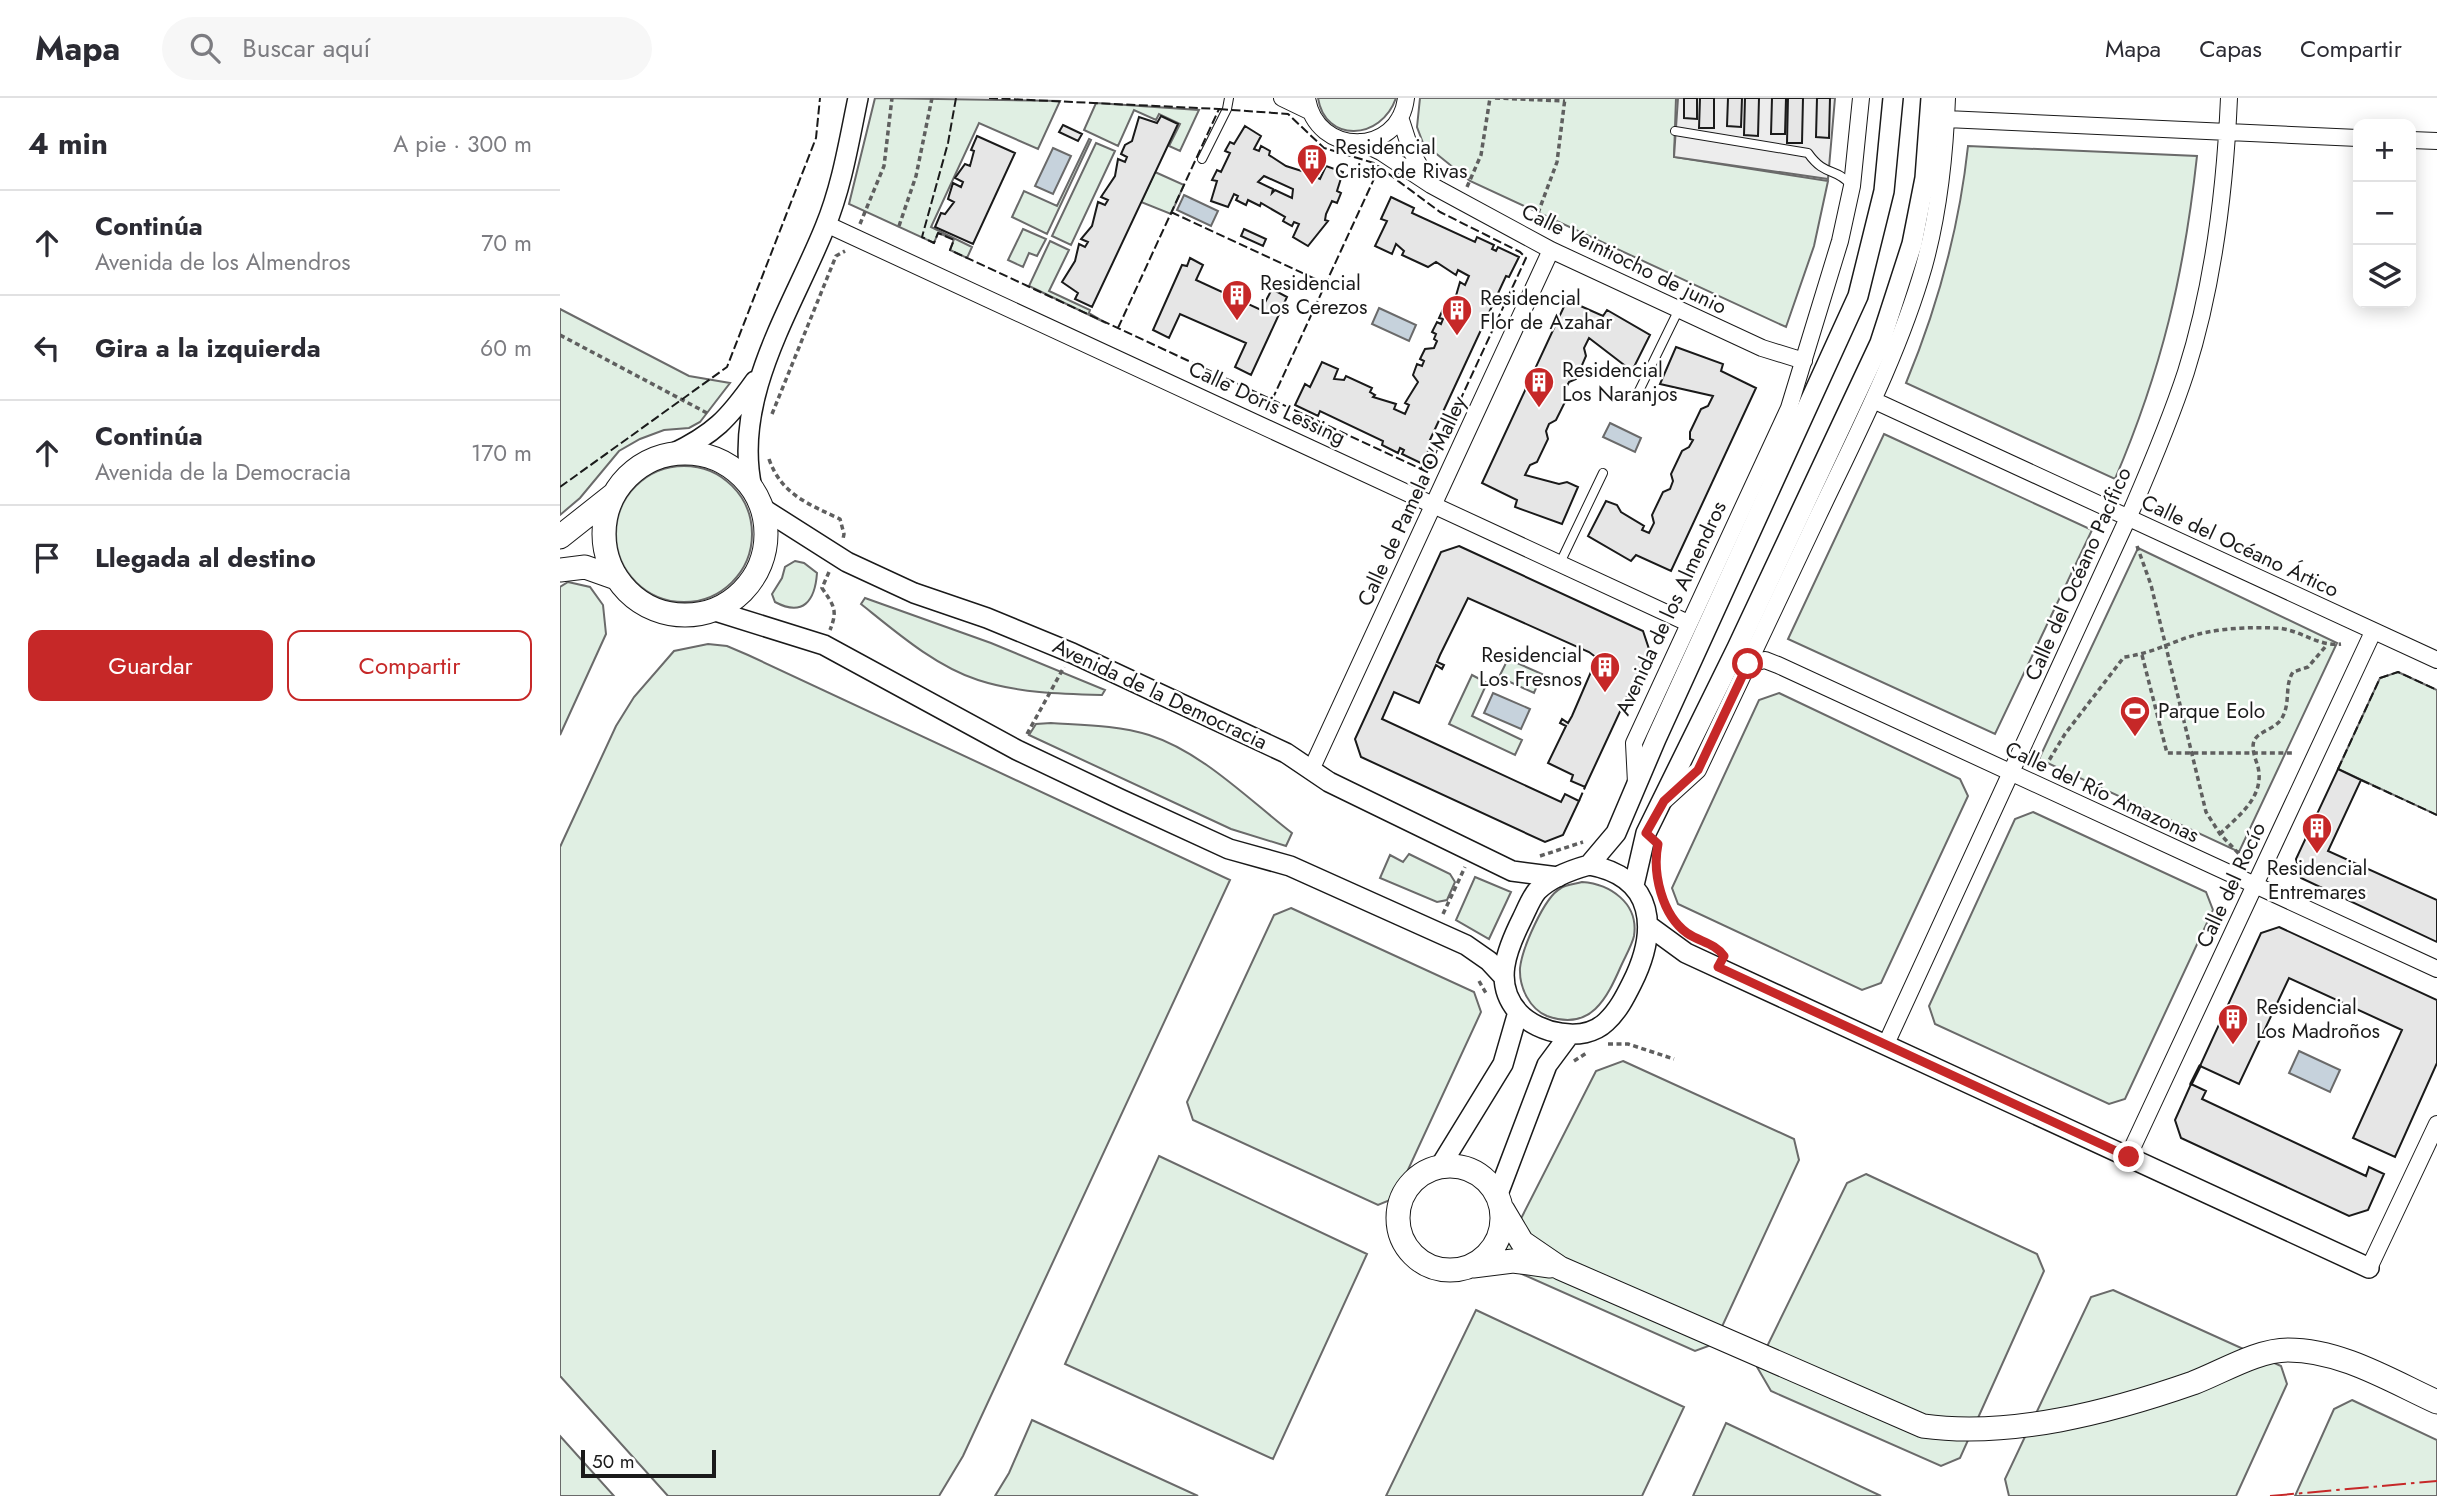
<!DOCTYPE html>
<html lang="es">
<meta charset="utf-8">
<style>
body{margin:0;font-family:Jost,sans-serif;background:#f7f7f7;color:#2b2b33}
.controls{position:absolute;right:21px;top:21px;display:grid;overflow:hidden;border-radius:14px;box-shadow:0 4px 18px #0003}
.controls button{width:63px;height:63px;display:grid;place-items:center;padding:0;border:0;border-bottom:2px solid #e1e1e2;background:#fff;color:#2b2b33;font:35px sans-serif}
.scale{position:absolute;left:21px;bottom:18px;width:135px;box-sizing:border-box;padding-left:7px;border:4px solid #1a1a1a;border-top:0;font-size:19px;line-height:24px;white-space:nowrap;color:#1a1a1a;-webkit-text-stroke:5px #fff;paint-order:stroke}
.stop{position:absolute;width:21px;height:21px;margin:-16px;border:5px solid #c62828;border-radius:50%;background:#fff}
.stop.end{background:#c62828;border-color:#fff;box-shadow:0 2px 7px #0008}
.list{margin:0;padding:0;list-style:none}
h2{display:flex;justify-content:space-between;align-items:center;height:91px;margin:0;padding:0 28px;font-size:30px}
h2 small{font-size:23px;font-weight:400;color:#7c7c81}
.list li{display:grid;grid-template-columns:46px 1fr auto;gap:21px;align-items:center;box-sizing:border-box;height:105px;padding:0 28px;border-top:2px solid #e1e1e2}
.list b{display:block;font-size:26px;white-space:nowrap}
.list p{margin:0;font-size:23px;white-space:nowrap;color:#7c7c81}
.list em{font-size:23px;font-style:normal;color:#7c7c81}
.actions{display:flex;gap:14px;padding:21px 28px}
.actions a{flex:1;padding:16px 0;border:2px solid #c62828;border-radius:14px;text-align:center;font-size:24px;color:#c62828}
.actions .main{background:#c62828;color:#fff}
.icon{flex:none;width:38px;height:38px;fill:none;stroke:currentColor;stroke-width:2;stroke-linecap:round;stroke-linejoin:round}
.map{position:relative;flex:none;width:1877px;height:1398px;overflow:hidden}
header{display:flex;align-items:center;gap:42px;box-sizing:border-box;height:98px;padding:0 35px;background:#fff;border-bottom:2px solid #e1e1e2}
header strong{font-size:33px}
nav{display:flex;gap:38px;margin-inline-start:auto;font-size:24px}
.search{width:490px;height:63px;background:#f7f7f7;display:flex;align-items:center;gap:18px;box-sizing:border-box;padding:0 24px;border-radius:38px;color:#7c7c81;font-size:26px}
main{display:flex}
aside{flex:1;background:#fff}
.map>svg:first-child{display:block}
.green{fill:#e0efe3;stroke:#6a6a6a;stroke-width:2}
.parking{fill:#ededed;stroke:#6a6a6a;stroke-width:2}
.water{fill:#c6d2dc;stroke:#6a6a6a;stroke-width:2}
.building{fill:#e6e6e6;stroke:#1a1a1a;stroke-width:2;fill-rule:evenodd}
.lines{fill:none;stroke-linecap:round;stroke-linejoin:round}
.service-casing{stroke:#1a1a1a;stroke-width:10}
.minor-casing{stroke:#1a1a1a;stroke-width:18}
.tertiary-casing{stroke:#1a1a1a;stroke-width:22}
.secondary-casing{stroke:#1a1a1a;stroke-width:25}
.path{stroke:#5f5f5f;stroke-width:3.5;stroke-dasharray:5 3.5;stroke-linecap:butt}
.service{stroke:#fff;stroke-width:8}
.minor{stroke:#fff;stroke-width:16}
.tertiary{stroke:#fff;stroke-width:19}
.secondary{stroke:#fff;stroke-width:23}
.fence{stroke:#1a1a1a;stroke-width:2;stroke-dasharray:9 3.5;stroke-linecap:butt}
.wall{stroke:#1a1a1a;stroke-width:3.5}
.power{stroke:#c62828;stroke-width:2;stroke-dasharray:24 5 3.5 5;stroke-linecap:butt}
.route{stroke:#c62828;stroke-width:9}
.labels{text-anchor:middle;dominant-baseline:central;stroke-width:5;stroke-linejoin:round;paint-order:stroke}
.poi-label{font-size:21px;fill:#1a1a1a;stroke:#fff;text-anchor:start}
.street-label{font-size:21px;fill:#1a1a1a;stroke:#fff}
</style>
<header>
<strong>Mapa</strong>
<div class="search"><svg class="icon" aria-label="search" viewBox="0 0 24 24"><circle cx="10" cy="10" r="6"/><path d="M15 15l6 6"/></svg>Buscar aquí</div>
<nav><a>Mapa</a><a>Capas</a><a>Compartir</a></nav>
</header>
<main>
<aside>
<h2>4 min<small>A pie · 300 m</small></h2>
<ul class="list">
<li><svg class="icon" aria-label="ahead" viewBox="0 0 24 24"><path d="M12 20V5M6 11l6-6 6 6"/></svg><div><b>Continúa</b><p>Avenida de los Almendros</p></div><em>70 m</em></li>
<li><svg class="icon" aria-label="left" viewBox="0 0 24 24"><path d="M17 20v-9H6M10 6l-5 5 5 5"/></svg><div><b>Gira a la izquierda</b></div><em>60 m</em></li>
<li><svg class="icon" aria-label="ahead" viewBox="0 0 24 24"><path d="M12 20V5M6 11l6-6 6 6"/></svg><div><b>Continúa</b><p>Avenida de la Democracia</p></div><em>170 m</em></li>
<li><svg class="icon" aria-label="arrive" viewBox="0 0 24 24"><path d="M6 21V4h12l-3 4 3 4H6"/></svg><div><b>Llegada al destino</b></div></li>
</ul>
<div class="actions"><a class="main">Guardar</a><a>Compartir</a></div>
</aside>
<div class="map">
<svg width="1877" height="1398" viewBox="0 0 1877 1398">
<rect width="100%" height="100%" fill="#fff"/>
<path class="green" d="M315,0L500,3L478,51L419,25L371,129L412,149L407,160L390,152L394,141L378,135L374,145L289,106Z
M758,0H836C821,43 765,45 758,0Z
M860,0H1116L1114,59L1268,83L1254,148L1226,229L910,83L863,45L857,29Z
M536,5L639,12L620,53L609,48L620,26L599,16L596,22L574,12L558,48L524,32Z
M529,41L531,42L487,136L452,119L464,93L497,108Z
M536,45L555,53L511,147L492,138Z
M1408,48L1637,58C1624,177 1602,271 1555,381L1346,285C1378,208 1399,132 1408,48Z
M595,74L624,87L611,116L581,104Z
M463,131L486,141L477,158L469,155L463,169L448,162Z
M490,143L509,152L489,193L530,212L529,215L546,225L469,188Z
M0,211L129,278L170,285L140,324L129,330L104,332L80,341L59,353L20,400L0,417Z
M1324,336L1532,432L1435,636L1228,541Z
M56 436a68 68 0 1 1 136 0a68 68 0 1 1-136 0Z
M1578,450L1777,545L1679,754L1479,661Z
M235,463L244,465L257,475C255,503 243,519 215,504L212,496L222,480L225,469Z
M8,484L30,489L43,507L46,536L0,637V489Z
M305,500L431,545L545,592L542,597C501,596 458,595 418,582C375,568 336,534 301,506Z
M148,546L167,548L188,557L670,782L403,1358L379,1398H108L0,1278V749L56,628L74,599L114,553Z
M948,561L982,576L974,595L939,579Z
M1838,574L1877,592V717L1778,671L1820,580Z
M912,577L927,585L912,618L962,642L955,657L889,626Z
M1219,595L1400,681L1408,698L1321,885L1302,892L1118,806L1112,790L1199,602Z
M491,625C523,627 558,627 589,637C642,654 688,701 732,735L726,748L671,731L469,637L476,626Z
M1473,714L1646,794L1653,812L1565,1001L1549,1006L1375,926L1369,908L1455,721Z
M849,756L890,776L895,784L887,802L877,804L820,780L830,757L843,764Z
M915,779L951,794L929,841L896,822Z
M1022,784C1050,786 1079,805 1074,838C1072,847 1065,859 1061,868C1047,900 1031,934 987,918C970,911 959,890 960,870C962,851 984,799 1001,790C1006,786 1016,786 1022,784Z
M731,810L914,894L921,914L835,1100L818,1107L633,1022L627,1004L714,817Z
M1063,963L1234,1041L1239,1062L1154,1246L1135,1253L953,1172L945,1152L1036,973Z
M599,1058L807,1156L713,1361L505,1266Z
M1306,1076L1477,1156L1484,1173L1400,1360L1381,1368L1211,1293L1197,1269L1287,1085Z
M1553,1192L1721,1268L1727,1286L1676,1398H1449L1445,1381L1531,1199Z
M916,1212L1124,1309L1082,1398H826Z
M1792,1302L1877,1342V1398H1735L1774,1311Z
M472,1322L638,1398H435L449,1375Z
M1166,1325L1321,1398H1133Z
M0,1338L54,1398H0Z"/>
<path class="parking" d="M1118,0H1275L1268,81L1114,59Z"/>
<path class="water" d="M493,50L511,58L493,96L475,88Z
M624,97L658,113L651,128L617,112Z
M819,210L856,227L849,243L812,226Z
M1050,325L1081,340L1075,354L1043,339Z
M933,595L970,611L961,631L924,615Z
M1739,953L1780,972L1770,994L1729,975Z"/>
<path class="building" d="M1124,0H1137V21L1124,20Z
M1140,0H1154V30H1139Z
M1168,0H1182L1181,29L1167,28Z
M1185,0H1199L1198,38L1184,37Z
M1212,0H1226L1225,36H1211Z
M1228,0H1243L1242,45H1227Z
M1257,0H1270L1269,40L1256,39Z
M601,18L618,26L532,209L515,201L518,195L502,184L515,163L519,146L525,149L528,144L521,141L532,128L538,104L545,107L548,102L541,99L555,78L558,61L565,64L567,59L561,56L565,47L572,43L579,19L597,25Z
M503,27L522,36L518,43L499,34Z
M685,28L701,38L694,51L699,53L701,48L710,53L709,57L726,68L745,74L748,70L757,74L755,79L760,81L766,68L783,74L777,93L781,95L777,105L772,103L766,116L765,122L768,123L748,148L733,139L739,126L734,124L732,128L723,123L725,119L701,105L700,108L688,102L686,107L676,102L678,98L674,96L668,109L651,103L657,83L652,82L657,72L661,74L670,55L665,53L670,44L674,46ZM704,78L733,91L732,100L715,92L712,95L713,91L698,84Z
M417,38L455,55L413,146L375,129L381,115L385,116L394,104L388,101L393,85L401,89L403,84L395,80L405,66L410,68L414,53L411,52Z
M831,99L854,110L852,115L915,144L917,139L934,147L932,151L936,153L938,149L959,159L949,179L946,178L869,344L872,345L864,362L871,365L867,374L861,371L863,366L842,356L844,352L840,350L838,355L822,347L823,343L760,313L758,318L735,307L745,286L750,289L762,264L778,271L774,281L784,282L786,278L812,290L810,294L815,297L813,299L836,306L834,311L845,316L849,307L845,305L858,284L853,277L857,266L862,268L864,263L860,261L865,251L874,250L877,243L874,241L876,236L872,234L877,224L881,226L883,221L879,220L884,209L893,208L900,184L905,187L909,178L898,172L896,177L876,164L868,169L842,157L844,153L836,146L832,156L815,148L827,123L821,121Z
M684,131L706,141L703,148L681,138Z
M630,160L643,167L636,182L701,212L712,191L727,199L691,277L675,269L686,245L620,216L609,240L593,232L622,167L627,168Z
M1007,202L1043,218L1047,212L1090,237L1072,273L1029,240L1024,250L1026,258L1016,281L1009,284L1005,292L1007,300L996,322L989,326L986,333L988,341L977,364L970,367L965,377L999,386L1007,384L1018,389L1002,426L955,409L957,402L922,385Z
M1116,249L1163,266L1161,273L1196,290L1111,473L1076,457L1071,463L1028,438L1046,403L1057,407L1061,414L1084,428L1082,432L1089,435L1094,425L1092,417L1103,394L1110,391L1113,383L1111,376L1122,353L1129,349L1133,342L1130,341V334L1141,311L1148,308L1153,298L1100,286Z
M899,448L1083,533L1089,551L1025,689L1011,683L1013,677L988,665L1006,628L1000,625L1002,621L1008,625L1012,618L1037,560L1029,554L908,500L880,557L877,564L884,567L882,571L876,567L859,605L834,594L822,621L1001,704L1005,696L1019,703L1003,737L985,744L801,659L795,641L881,454Z
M1778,671L1801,682L1768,753L1877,802V844L1741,780L1736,761Z
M1719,829L1877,902V965L1835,1059L1793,1040L1842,932L1729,880L1679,986L1640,968L1701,835Z
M1631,986L1646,993L1642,1001L1806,1078L1809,1069L1824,1076L1808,1112L1789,1118L1621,1040L1615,1022Z"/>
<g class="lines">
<g class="service-casing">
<path id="service" d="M1115,33L1248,55C1265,79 1275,69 1290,86
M642,61L667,11L669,0
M1077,297L1119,211
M1000,465L1043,375"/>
</g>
<g class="minor-casing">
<path id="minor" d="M722,0L749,13
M747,0C756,59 839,59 846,0
M840,19L851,53L868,82
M1386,21L1798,40
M1851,42L1877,43
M800,44L821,54L871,87L991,152L1202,250L1244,263
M266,126L1128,525
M1313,302L1877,562
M1188,566L1205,562L1218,567L1877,871
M751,672L991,152
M1076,685L1074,645L1229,310L1280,143L1292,88L1301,0
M1105,702L1138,672C1178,588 1218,503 1258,418C1297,336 1339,255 1364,168C1379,114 1385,56 1387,0
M1326,946L1573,409C1592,365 1611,320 1626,274C1654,186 1665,92 1669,0
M1568,1059L1813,534
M1809,1170L1877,1026"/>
</g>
<g class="tertiary-casing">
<path id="tertiary" d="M112,356C154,336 168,321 195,283
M192,390C172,299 232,211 265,129C282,88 289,43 298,0
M202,410L287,464L354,495L427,520L512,555L726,655L769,684L952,773L998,779
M152,512L264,547L457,652L560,701L669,751L730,768L906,847L929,863L942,877
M1029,767L1056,735L1096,641L1298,198L1324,93L1333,0
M1029,767C1096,779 1098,833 1072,885C1065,899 1058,913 1046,924C1023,946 978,935 959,915C932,886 947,851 962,821C966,813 971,800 977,793C991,779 1011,772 1029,767Z
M1074,787L1086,735L1177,550L1320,245L1352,146L1365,80L1371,0
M1089,828L1126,855L1809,1170
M881,1067L943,966L958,914
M938,1096L987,967L1010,936"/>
</g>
<g class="secondary-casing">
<path id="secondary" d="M44 436a81 81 0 1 1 162 0a81 81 0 1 1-162 0Z
M0,439L53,397
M0,472L25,469L56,480
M838 1120a52 52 0 1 1 104 0a52 52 0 1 1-104 0Z
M943,1112L962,1144L1000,1170L1363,1328C1451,1340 1550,1314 1633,1285C1662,1274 1697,1252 1728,1252C1781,1252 1831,1283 1877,1304
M913,1168L953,1163L990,1168"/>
</g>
<path class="path" d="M935,0L1005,3
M907,89L921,57L930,0
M975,123L997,64L1005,0
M300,126L324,68L332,0
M339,128L356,78L372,0
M0,237L147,315
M212,316L276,158L285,153
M209,361C221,396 248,406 280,421L284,436L283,441
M1577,448L1591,487L1646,714L1660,736L1681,758
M269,474L262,490C274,508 278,512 270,532
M1582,557L1607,655H1733
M467,636L504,569
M1485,669L1505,636L1564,559C1597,555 1619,539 1648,534C1668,530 1694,529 1714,530C1739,530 1757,549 1781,546
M1660,736C1678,718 1705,699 1698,669C1696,662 1691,651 1694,643C1698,633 1716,631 1722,620C1731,604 1724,588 1733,574L1748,569L1766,548
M980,758L1023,744
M1096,774L1105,802L1117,825
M883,816L905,769
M919,883L927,897
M1048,946H1068L1114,961
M1014,963L1028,954"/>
<use href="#service" class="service"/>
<use href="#minor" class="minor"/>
<use href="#tertiary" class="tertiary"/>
<use href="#secondary" class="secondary"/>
<path class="fence" d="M396,0L388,45L362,139L374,145L378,135L394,142L390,152L861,371
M429,0L659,11L558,230
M659,11L728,16L764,50L814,65L880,114L960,154L966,160L871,365
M611,114L766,186
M712,302L820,68
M0,389L167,269L256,40L260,0
M1778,671L1820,580L1838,574L1877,592
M1801,682L1877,717
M1019,703L1025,689"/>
<path class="wall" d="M1631,986L1640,968"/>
<path class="power" d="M1710,1398L1877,1383"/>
</g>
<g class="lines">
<path class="route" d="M1188,566L1138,672L1104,703L1086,735L1098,746C1092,775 1102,817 1127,835C1140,844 1155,845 1164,858L1158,869L1569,1059"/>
</g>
<defs>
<g id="building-pin" transform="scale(1.575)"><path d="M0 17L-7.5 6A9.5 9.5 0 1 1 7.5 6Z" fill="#c62828" stroke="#fff"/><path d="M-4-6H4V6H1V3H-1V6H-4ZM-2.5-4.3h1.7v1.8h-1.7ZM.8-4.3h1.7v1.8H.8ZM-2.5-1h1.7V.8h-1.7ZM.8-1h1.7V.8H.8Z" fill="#fff"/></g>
<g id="stadium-pin" transform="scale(1.575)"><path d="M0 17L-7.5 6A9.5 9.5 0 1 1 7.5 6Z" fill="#c62828" stroke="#fff"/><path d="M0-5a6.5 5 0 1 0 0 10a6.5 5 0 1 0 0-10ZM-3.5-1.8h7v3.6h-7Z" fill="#fff"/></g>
</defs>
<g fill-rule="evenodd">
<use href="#building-pin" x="752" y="61"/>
<use href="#building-pin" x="677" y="197"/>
<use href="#building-pin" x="897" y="212"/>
<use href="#building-pin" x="979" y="284"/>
<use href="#building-pin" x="1045" y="569"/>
<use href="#stadium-pin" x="1575" y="613"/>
<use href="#building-pin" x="1757" y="730"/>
<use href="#building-pin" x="1673" y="921"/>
</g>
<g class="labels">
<g class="poi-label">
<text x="775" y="49">Residencial<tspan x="775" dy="24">Cristo de Rivas</tspan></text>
<text x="700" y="185">Residencial<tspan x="700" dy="24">Los Cerezos</tspan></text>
<text x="920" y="200">Residencial<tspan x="920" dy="24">Flor de Azahar</tspan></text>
<text x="1002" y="272">Residencial<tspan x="1002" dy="24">Los Naranjos</tspan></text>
<text x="1022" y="557" text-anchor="end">Residencial<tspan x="1022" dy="24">Los Fresnos</tspan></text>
<text x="1598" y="613">Parque Eolo</text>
<text x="1757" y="770" text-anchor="middle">Residencial<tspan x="1757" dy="24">Entremares</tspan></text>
<text x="1696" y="909">Residencial<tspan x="1696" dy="24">Los Madroños</tspan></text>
</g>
<g class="street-label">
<text transform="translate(1064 161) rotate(26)">Calle Veintiocho de junio</text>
<text transform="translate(707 305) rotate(25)">Calle Doris Lessing</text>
<text transform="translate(852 403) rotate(-65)">Calle de Pamela O'Malley</text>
<text transform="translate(1680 448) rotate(25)">Calle del Océano Ártico</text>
<text transform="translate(1518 476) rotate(-66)">Calle del Océano Pacífico</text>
<text transform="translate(1111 510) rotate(-65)">Avenida de los Almendros</text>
<text transform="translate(600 596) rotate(25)">Avenida de la Democracia</text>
<text transform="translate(1542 694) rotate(25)">Calle del Río Amazonas</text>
<text transform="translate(1671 787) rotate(-65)">Calle del Rocío</text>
</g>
</g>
</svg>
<div class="controls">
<button>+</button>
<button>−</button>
<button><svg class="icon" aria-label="layers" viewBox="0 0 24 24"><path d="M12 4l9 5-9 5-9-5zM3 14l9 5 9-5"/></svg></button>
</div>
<div class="scale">50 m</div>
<div class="stop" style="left:1188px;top:566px"></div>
<div class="stop end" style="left:1569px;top:1059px"></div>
</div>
</main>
